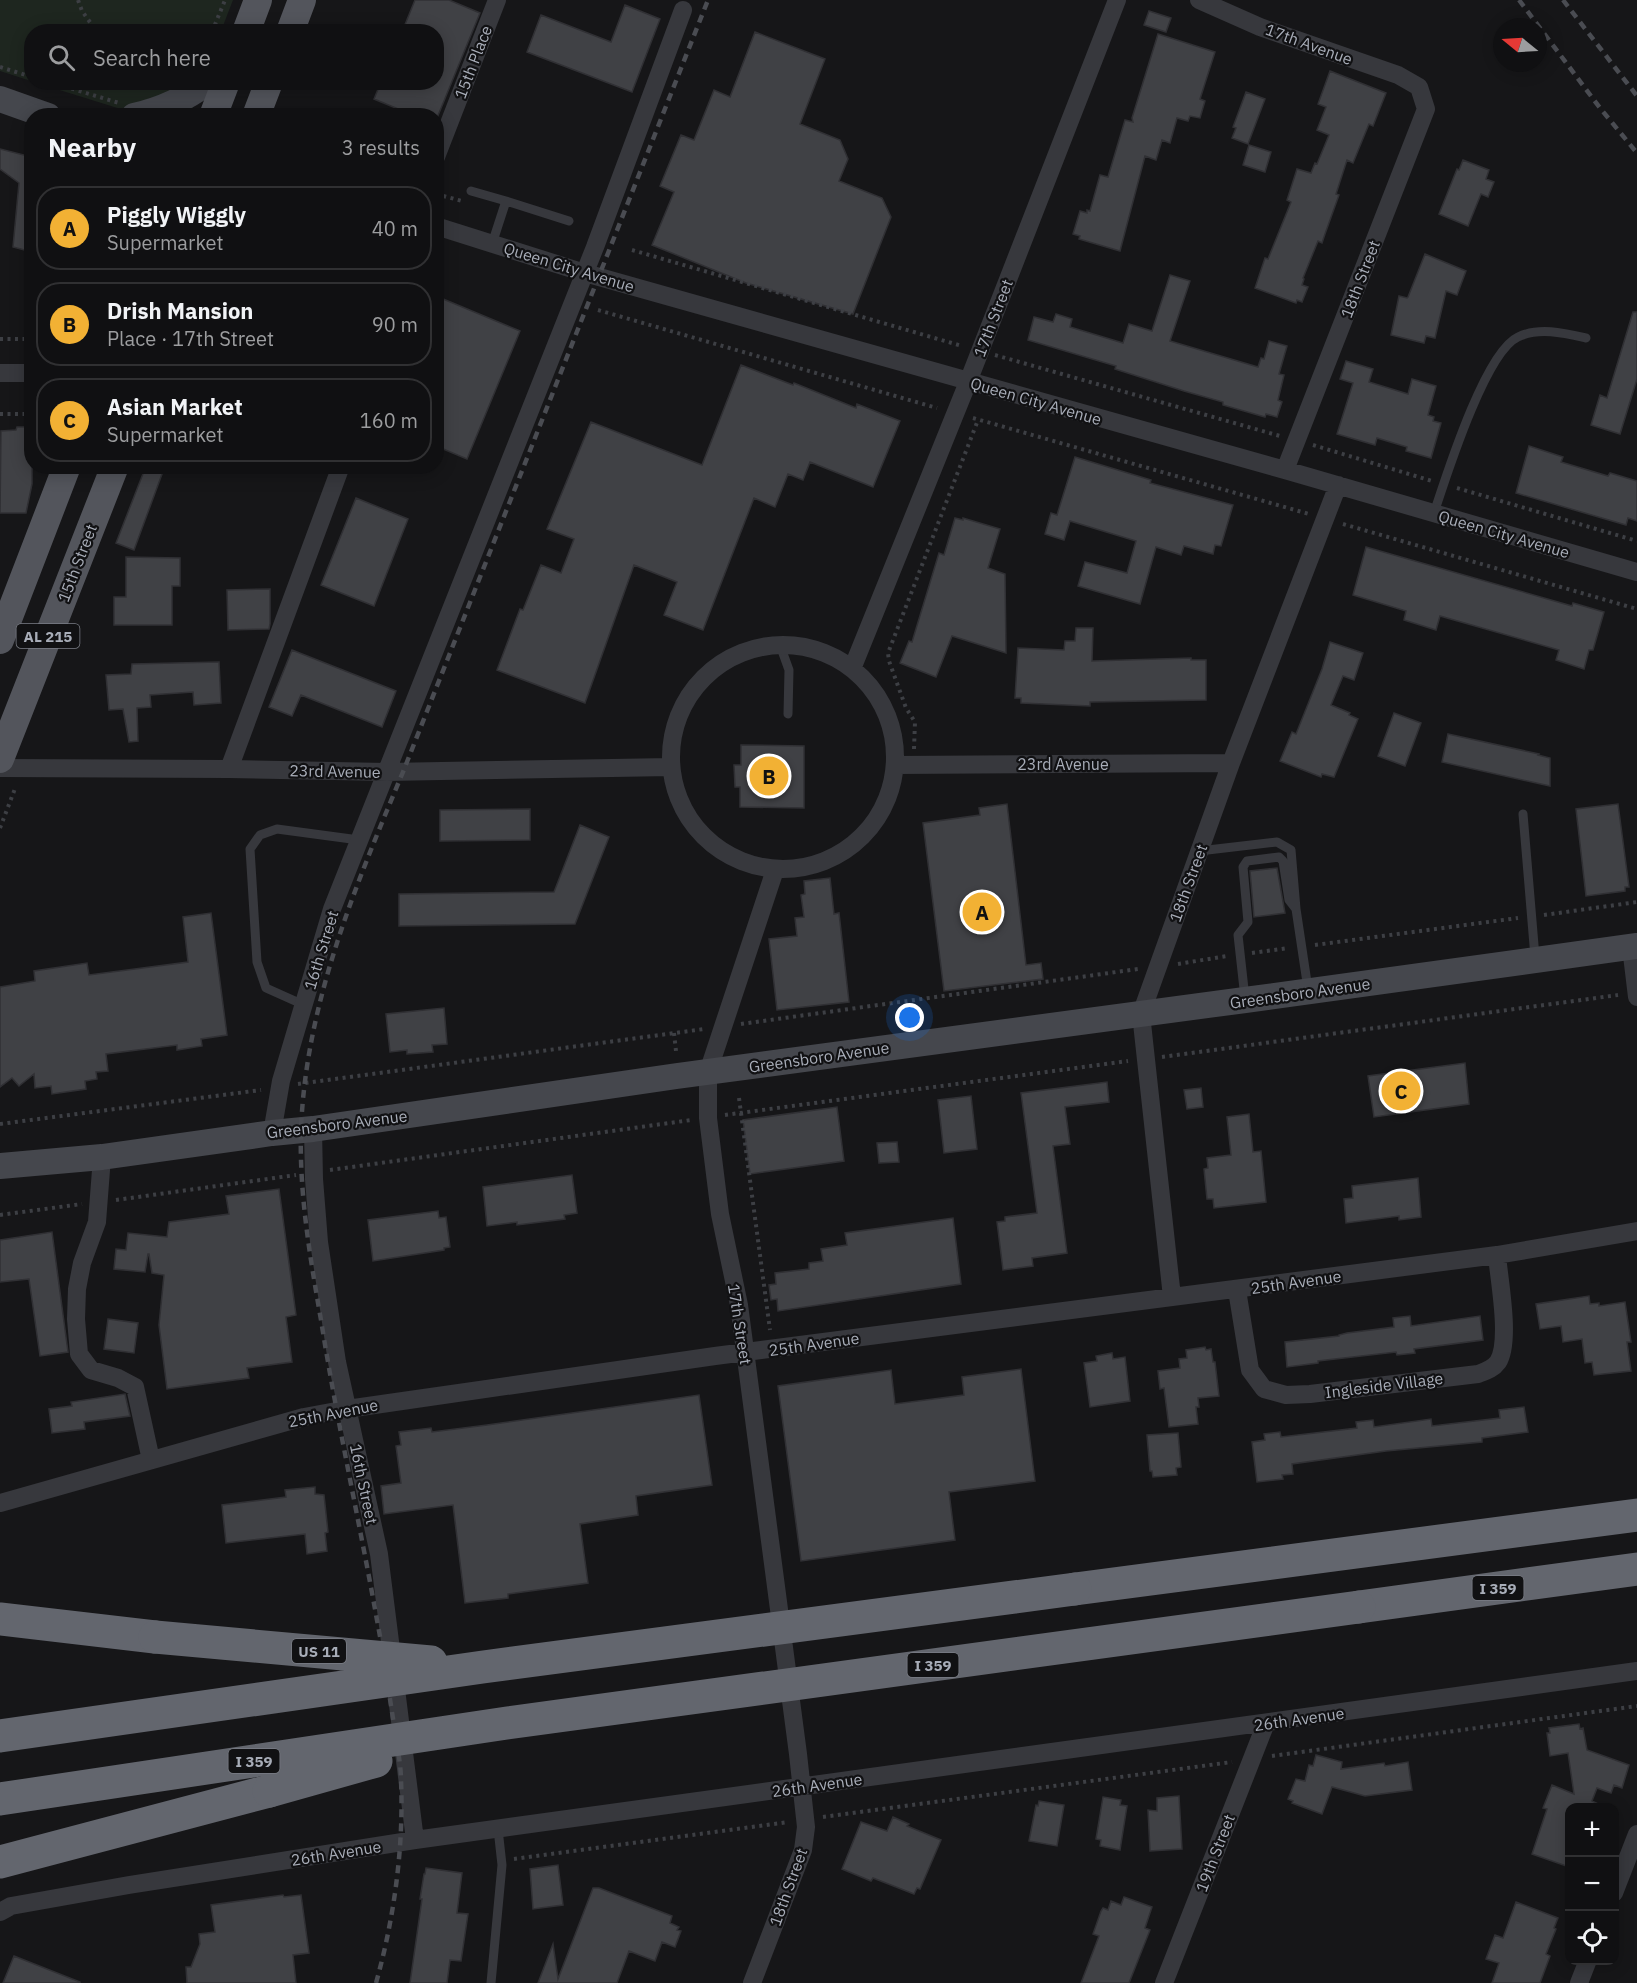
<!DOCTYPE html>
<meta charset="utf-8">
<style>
body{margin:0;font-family:"IBM Plex Sans",sans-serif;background:#1e1e20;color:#f1f3f6}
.controls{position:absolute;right:18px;bottom:18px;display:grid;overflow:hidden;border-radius:12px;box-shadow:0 3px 15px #0003}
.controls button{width:54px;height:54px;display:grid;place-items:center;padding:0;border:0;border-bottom:2px solid #303032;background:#101012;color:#f1f3f6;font:30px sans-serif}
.compass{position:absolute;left:1493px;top:18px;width:54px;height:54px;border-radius:50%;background:#101012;box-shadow:0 3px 15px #0003;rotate:288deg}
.you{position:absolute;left:910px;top:1018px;width:21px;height:21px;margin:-15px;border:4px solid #fff;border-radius:50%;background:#1a73e8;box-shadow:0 0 0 9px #1a73e833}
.badge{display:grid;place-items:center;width:39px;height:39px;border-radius:50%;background:#f2b134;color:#111;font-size:20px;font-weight:700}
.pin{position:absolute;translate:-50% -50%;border:3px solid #fff;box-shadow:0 2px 6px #0006}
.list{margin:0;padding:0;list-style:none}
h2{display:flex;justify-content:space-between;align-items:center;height:78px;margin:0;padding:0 24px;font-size:26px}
h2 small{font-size:20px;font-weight:400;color:#9c9d9f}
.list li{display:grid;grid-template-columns:39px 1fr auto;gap:18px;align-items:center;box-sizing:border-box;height:84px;margin:0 12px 12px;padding:0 12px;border:2px solid #303032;border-radius:24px}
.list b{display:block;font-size:22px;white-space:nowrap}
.list p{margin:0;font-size:20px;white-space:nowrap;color:#9c9d9f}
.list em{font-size:20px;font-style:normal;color:#9c9d9f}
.icon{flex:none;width:33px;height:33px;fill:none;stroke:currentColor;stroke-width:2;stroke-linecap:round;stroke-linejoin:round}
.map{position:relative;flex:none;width:1637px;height:1983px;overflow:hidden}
.search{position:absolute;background:#101012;box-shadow:0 3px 15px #0003;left:24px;top:24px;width:420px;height:66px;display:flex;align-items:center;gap:15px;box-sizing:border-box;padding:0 21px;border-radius:24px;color:#9c9d9f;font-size:22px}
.panel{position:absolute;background:#101012;box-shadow:0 3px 15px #0003;left:24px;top:108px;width:420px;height:366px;border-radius:24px}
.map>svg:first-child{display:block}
.green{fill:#1e261f}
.building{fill:#404145;stroke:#303034;stroke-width:1.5}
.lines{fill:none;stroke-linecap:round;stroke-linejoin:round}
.path{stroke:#3d3f44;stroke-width:4;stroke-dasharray:3 4.5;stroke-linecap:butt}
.lane{stroke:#37383d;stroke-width:9}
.street{stroke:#37383d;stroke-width:18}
.secondary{stroke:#45474d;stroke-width:26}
.primary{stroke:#53555c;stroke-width:28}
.highway{stroke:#63666e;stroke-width:33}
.rail{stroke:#4a4c52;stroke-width:4.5;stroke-dasharray:8 6;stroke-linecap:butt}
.highway-bridge{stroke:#63666e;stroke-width:33}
.labels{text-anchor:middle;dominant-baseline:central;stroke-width:4.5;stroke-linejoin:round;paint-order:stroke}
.shield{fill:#111113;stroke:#7b7e86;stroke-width:1.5}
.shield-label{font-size:15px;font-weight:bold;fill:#a8adb8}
.street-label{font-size:16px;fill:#a8adb8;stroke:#111113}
</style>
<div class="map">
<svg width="1637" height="1983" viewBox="0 0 1637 1983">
<rect width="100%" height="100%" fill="#161618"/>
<path class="green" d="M0,0H233L221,31L32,32L31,81L0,71Z
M37,83H202L190,116L140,115Z"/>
<path class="building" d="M415,0H449L480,13L437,118L436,116H415L374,99L381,82H436V32H402Z
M625,5L660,19L632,92L527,52L541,15L611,42Z
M1149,11L1171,18L1166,32L1144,25Z
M755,32L825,59L800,124L840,140L848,159L839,181L882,198L891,217L853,314L746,283L652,245L674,192L660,186L681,135L694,140L714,90L730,97Z
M1158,34L1215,52L1200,99L1205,101L1200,118L1190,116L1188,121L1177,118L1170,143L1162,140L1156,160L1145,156L1120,251L1079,239L1080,236L1073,234L1080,211L1087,213V210L1090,211L1100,175L1108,177L1125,120L1133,122L1132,118Z
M1330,71L1386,93L1373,126L1369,124L1353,163L1347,160L1336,194L1339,195L1325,234L1322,243L1318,241L1303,278L1304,279L1302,285L1308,287L1302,302L1297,300L1296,303L1255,288L1265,258L1268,259L1291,202L1287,200L1297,169L1311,173L1315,163L1317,164L1329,135L1317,130L1326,107L1318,104Z
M1246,92L1265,99L1248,144L1232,138L1236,128L1233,127Z
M1249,145L1271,152L1265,172L1243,165Z
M0,149L32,157V252L13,247L19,183L0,169Z
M1463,160L1489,170L1486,179L1494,182L1488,197L1481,194L1468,226L1439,214L1457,169L1459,170Z
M1425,254L1466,271L1457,295L1446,291L1435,338L1426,336L1424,343L1391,335L1399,296L1407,298L1408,297Z
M1170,275L1190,281L1170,341L1258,367L1261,358L1264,359L1269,341L1287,346L1279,374L1284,375L1278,400L1282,402L1277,417L1266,414L1265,417L1223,405V402L1184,391L1115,369L1116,366L1028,340L1034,317L1053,322L1056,314L1072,319L1070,327L1123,343L1129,324L1152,331Z
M436,296L520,331L467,459L436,446Z
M1633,312H1637V379L1620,434L1591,425L1600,395L1607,398Z
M1346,361L1373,369L1369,382L1408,394L1412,379L1436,386L1428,415L1434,417L1433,421L1441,423L1431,458L1406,451L1407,447L1377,438L1375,445L1337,434L1353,383L1340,379Z
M741,365L793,385L794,383L856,408L857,404L900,421L873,487L810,462L803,480L788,474L775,507L754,498L703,630L664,615L677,582L634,565L585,703L497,670L520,609L523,610L541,565L561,573L574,539L547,529L591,422L702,465Z
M17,427H32V484L26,513H0L1,431L16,430Z
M1529,446L1563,457L1561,462L1608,476L1610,473L1637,481V521L1628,518L1626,525L1516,493Z
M1075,457L1151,480L1150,483L1233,505L1221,546L1215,545L1213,554L1184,546L1181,555L1156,547L1140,604L1078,586L1085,562L1127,573L1136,541L1070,521L1064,540L1045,534L1051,513L1057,515Z
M146,466H165L134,550L116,543Z
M356,498L408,519L374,606L321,585Z
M955,518L963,520V518L1000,529L988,568L1005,574L1006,653L952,636L936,677L900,663L909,641L912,642L939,553L944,555Z
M1366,547L1551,600L1572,606L1573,603L1604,612L1593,650H1589L1584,669L1556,660L1559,650L1440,616L1436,630L1404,620L1406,611L1353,595Z
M126,557L180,558V586H172V625H114V597H126Z
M270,589V624L269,629L228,630L227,590Z
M1076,628H1093L1092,661L1191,658V660H1206V700L1090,702V706L1021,703V698H1015L1018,648L1064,650L1065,641H1075Z
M1330,642L1363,653L1354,680L1343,676L1331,705L1350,713L1349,715L1358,719L1334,777L1322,774L1321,777L1280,761L1292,732L1296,734L1322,669Z
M292,650L396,691L382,727L301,695L292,716L269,707Z
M219,662L221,703L194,705L193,692L150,695L151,707L137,708L138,741L129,742L123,709L109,710L106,675L131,674L132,664Z
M1394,713L1421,723L1405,766L1378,756Z
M1448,734L1539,754L1538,755L1550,758V786L1442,762Z
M741,745L804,746V808L740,807V787H735L734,765H741Z
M1007,804L1026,965L1041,963L1043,979L944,991L923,823L980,815L979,808Z
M1618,804L1629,887H1625V891L1586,896L1576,809Z
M530,809V840L440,841V810Z
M580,825L609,837L575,924L399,926V894L554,892Z
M1277,868L1285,913L1254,917L1250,871Z
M830,878L834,914L839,913L849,1002L777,1010L769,939L797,936L795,918L804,917L801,895L805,894L804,881Z
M211,913L227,1035L201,1039L202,1046L177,1050V1045L106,1054L108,1071L96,1072L97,1079L85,1081L86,1089L52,1094L51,1086L35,1088L34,1074L19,1086L12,1078L0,1087V987L35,981L34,971L87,963L89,975L188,962L183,917Z
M444,1008L447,1044L432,1045L433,1052L407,1054V1050L390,1052L386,1014Z
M1465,1063L1469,1104L1374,1117L1368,1076Z
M1107,1082L1109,1102L1065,1107L1070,1144L1053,1146L1067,1253L1032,1258L1033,1266L1003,1270L997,1222L1005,1221V1217L1037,1213L1021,1093Z
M1201,1088L1203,1107L1187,1109L1184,1090Z
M971,1096L977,1149L944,1153L938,1100Z
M837,1107L844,1161L750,1174L743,1120Z
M1249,1114L1253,1152L1261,1151L1266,1202L1214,1208L1213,1199H1207L1204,1169L1208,1168L1207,1158L1231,1155L1227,1117Z
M897,1142L899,1162L879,1163L877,1143Z
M572,1175L577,1213L564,1215L565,1219L517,1225V1222L487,1226L483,1187Z
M1418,1178L1421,1217L1399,1220V1216L1346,1223L1344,1199L1353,1198L1352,1186Z
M279,1189L296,1315L286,1317L292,1362L247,1368L249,1378L167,1389L159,1325L164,1275L152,1273L149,1254H148L145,1272L114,1269L116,1249L126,1250L128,1233L167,1237L169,1222L229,1214L226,1196Z
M438,1211L439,1218L446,1217L450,1247L444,1248V1250L373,1261L368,1220Z
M953,1218L961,1284L778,1311L777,1299L771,1300L769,1285L776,1284L775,1273L809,1269V1263L823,1261L821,1249L847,1245L845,1233Z
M52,1232L68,1352L40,1356L29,1279L0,1282V1240Z
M1589,1296L1590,1304L1599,1303V1306L1625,1302L1631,1342H1627L1631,1371L1594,1375L1592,1362L1585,1363L1582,1339L1563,1342L1561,1326L1540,1329L1536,1304Z
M1410,1316L1411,1326L1480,1316L1483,1340L1414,1349L1415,1353L1397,1355L1396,1352L1318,1361V1363L1287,1367L1285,1342L1339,1336V1335L1347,1333L1394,1327L1393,1318Z
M108,1319L138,1323L134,1353L104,1349Z
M1205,1347L1206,1350L1211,1349L1213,1362H1215L1219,1396L1198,1398L1199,1407H1196L1198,1424L1169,1427L1164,1388L1160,1389L1158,1371L1180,1368L1179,1359L1187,1358L1186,1350Z
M1112,1353L1113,1359L1125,1357L1130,1401L1090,1407L1084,1363L1097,1361L1096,1356Z
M1021,1369L1035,1481L949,1492L955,1540L801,1561L778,1386L891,1370L895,1404L964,1395L962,1377Z
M125,1394L130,1416L84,1422L85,1429L52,1433L49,1409L72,1406L71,1402Z
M699,1395L712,1485L636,1496L638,1515L580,1524L588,1583L508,1594V1598L465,1603L453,1505L384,1514L381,1486L401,1483L396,1446L401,1445L399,1432L431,1428L432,1432L487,1425Z
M1524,1407L1528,1432L1482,1438V1442L1386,1451L1292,1464L1293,1474L1282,1475L1283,1479L1257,1482L1252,1442L1265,1440L1264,1434L1280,1432L1281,1437L1357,1428L1356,1422L1373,1420L1374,1427L1431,1419L1432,1426L1500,1418L1499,1410Z
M1178,1433L1181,1467L1176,1468L1177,1475L1153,1477L1152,1471H1150L1147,1435Z
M315,1487V1494L324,1495L328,1532L325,1533L327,1551L307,1554L305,1534L226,1543L222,1505L286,1497L285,1490Z
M1579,1724L1580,1729L1583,1728L1587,1750L1629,1765L1622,1788L1614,1785L1611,1793L1597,1788L1592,1801L1606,1808H1569V1867L1532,1854L1547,1809L1543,1808L1552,1785L1574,1794L1568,1753L1550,1756L1547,1733H1550L1549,1728Z
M1316,1755L1342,1762L1341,1769L1384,1763L1385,1766L1408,1762L1412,1790L1365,1796L1332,1787L1322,1814L1292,1803L1293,1801L1288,1799L1296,1779L1305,1781L1309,1765L1313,1766Z
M1179,1796L1182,1849L1150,1851L1148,1810L1157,1811V1798Z
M1103,1797L1121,1800L1120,1805L1127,1806L1120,1850L1100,1846L1101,1840L1096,1839Z
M1039,1801L1064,1805L1057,1846L1029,1841L1036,1805L1038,1806Z
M893,1817L909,1824L907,1826L941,1840L920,1889L917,1888L914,1894L873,1878L871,1881L842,1869L861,1822L887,1831Z
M558,1865L563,1905L533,1909L530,1869Z
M426,1868L462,1873L457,1913L468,1914L461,1961L450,1960L447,1983H410L422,1899H420L424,1874H425Z
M593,1888H599L672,1916L670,1923L679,1927L677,1930L681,1931L675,1947L662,1942L655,1961L629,1951L617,1983H538L553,1944L558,1979Z
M283,1895L284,1897L301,1895L309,1953L293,1955L296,1983H187L186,1967H191L200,1944L199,1934L215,1932L211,1905Z
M1124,1897L1152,1907L1145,1928L1150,1930L1129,1983H1081L1099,1936L1093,1934L1101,1911L1103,1908L1108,1910L1111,1901L1121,1905Z
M1516,1902L1558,1918L1554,1928L1556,1929L1546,1954L1550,1956L1540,1983H1492L1499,1963L1486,1959L1495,1935L1503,1938Z
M14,1956L80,1982V1983H3Z"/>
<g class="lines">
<path class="path" d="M78,0L82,11L97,32
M212,32L225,0
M0,67L32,77
M50,82L119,103
M436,194L462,201
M632,250L962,346
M598,310L937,408
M0,339H32
M995,355L1280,436
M0,414H32
M973,418L1309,514
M1313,445L1432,481
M1457,488L1637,541
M1343,524L1637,609
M914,749L915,722L906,708L889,661L888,653L978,420
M0,828L16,786
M1544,915L1637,902
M1315,945L1518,918
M1252,953L1289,948
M1178,964L1227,956
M741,1024L1138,969
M674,1033L676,1051
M1162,1057L1618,995
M298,1084L704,1029
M739,1098L770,1330
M725,1115L1128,1061
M0,1124L261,1090
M330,1170L691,1120
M116,1200L296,1175
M0,1215L82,1204
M1272,1756L1637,1706
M823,1817L1232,1762
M514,1859L789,1822"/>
<path class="lane" d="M471,191L506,201L492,244
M506,201L569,221
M1434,513C1446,477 1485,352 1518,337C1539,327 1564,333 1586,338
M780,645L789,670L788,714
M1523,814L1535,957
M1199,851L1277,842L1291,850L1296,909L1308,989
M1245,998L1238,935L1248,922L1243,867L1247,861L1279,857L1283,861L1289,900L1296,909
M304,1005L266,988L257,962L250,849L260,835L277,829L359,840
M491,1983L502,1865L498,1829"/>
<path class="street" d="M1199,0L1260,27L1398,75L1419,87L1426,109L1285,470
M436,157L497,0
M436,226L585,273L1285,470L1637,572
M0,373H32
M671 757a112 112 0 1 1 224 0a112 112 0 1 1-224 0Z
M852,669L968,382L1117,0
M895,765L1231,763
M0,768L229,769L387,772L671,767
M229,769L341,466
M1631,947L1637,997
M313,1129L314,1179L319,1242L337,1362L379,1554L415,1840
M272,1133L281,1081L332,909L595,247L683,10
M102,1157L97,1222L82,1263L77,1289L76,1319L79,1354L91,1370L118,1378L135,1387L151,1460
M1237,1290L1250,1370L1264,1389L1286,1395L1310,1394L1478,1374C1486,1371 1493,1369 1498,1362C1511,1341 1499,1280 1497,1255
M1172,1297L1141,1014L1231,763L1338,485
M0,1503L304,1417L347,1409L715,1356L1497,1255L1637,1231
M1614,1893L1637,1834
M0,1912L11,1906L129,1885L415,1840L1637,1671
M752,1983L803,1850L806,1827L798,1754L739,1305L720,1214L708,1118V1072L775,870
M1164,1983L1266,1723
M1579,1983L1588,1960"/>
<path class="secondary" d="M0,99L48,116
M134,116C162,110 185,99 208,82
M0,1166L102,1157L272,1133L313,1129L677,1076L1245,1000L1637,946"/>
<path class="primary" d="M246,32L258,0
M290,32L302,0
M213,116L226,82
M256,116L269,82
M0,640L67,466
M0,759L115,466"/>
<path class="highway" d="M1075,1589L1637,1515
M1359,1607L1637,1569
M0,1619L155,1637
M0,1862L269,1791"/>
<path class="rail" d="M1519,0L1600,108L1637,153
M1563,0L1637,96
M376,1983C394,1919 404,1847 401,1780C401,1764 397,1747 395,1731C389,1694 384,1657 377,1620C359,1520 337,1421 321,1320C310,1257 299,1193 301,1129C306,1003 355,887 403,772L708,0"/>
<path class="highway-bridge" d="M155,1637L431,1662
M0,1736L483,1667L1075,1589
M269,1791L376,1761
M0,1799L507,1723L1359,1607"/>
</g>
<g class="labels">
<g class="shield">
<rect x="16.5" y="624" width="63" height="24" rx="4.5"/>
<rect x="1472.5" y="1576" width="51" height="24" rx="4.5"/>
<rect x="292" y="1639" width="54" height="24" rx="4.5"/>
<rect x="907.5" y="1653" width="51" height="24" rx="4.5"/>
<rect x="228.5" y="1749" width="51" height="24" rx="4.5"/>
</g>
<g class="shield-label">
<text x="48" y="636">AL 215</text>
<text x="1498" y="1588">I 359</text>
<text x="319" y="1651">US 11</text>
<text x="933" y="1665">I 359</text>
<text x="254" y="1761">I 359</text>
</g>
<g class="street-label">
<text transform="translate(1309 44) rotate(20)">17th Avenue</text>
<text transform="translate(473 62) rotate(-69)">15th Place</text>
<text transform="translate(569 267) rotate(17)">Queen City Avenue</text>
<text transform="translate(1360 279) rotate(-69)">18th Street</text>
<text transform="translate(993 318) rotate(-69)">17th Street</text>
<text transform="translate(1036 401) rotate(16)">Queen City Avenue</text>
<text transform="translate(1504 534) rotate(16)">Queen City Avenue</text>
<text transform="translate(77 563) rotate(-69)">15th Street</text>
<text x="1063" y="764">23rd Avenue</text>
<text transform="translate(335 771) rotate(1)">23rd Avenue</text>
<text transform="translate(1188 883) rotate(-70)">18th Street</text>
<text transform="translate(321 950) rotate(-73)">16th Street</text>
<text transform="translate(1300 993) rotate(-8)">Greensboro Avenue</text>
<text transform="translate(819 1057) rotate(-8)">Greensboro Avenue</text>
<text transform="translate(337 1124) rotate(-7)">Greensboro Avenue</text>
<text transform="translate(1296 1282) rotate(-8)">25th Avenue</text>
<text transform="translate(740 1324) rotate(81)">17th Street</text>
<text transform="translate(814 1344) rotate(-8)">25th Avenue</text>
<text transform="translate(1384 1385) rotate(-7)">Ingleside Village</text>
<text transform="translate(333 1413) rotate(-11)">25th Avenue</text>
<text transform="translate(364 1484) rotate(78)">16th Street</text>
<text transform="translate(1299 1719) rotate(-8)">26th Avenue</text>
<text transform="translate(817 1785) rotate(-8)">26th Avenue</text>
<text transform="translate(336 1853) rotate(-9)">26th Avenue</text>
<text transform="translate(1215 1853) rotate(-69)">19th Street</text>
<text transform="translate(788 1887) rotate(-70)">18th Street</text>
</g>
</g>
</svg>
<div class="controls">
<button>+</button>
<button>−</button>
<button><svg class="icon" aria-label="locate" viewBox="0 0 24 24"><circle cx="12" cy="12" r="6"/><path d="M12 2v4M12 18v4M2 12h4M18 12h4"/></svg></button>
</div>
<svg class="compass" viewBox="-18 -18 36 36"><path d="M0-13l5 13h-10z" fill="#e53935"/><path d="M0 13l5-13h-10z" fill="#9c9d9f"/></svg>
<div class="you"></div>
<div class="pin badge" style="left:982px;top:912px">A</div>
<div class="pin badge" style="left:769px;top:776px">B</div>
<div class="pin badge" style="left:1401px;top:1091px">C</div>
<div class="search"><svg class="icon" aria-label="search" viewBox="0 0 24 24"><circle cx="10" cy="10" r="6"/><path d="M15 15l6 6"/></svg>Search here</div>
<section class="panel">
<h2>Nearby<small>3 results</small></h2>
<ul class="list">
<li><span class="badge">A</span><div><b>Piggly Wiggly</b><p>Supermarket</p></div><em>40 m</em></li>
<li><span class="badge">B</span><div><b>Drish Mansion</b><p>Place · 17th Street</p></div><em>90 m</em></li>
<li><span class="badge">C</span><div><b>Asian Market</b><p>Supermarket</p></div><em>160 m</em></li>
</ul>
</section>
</div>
